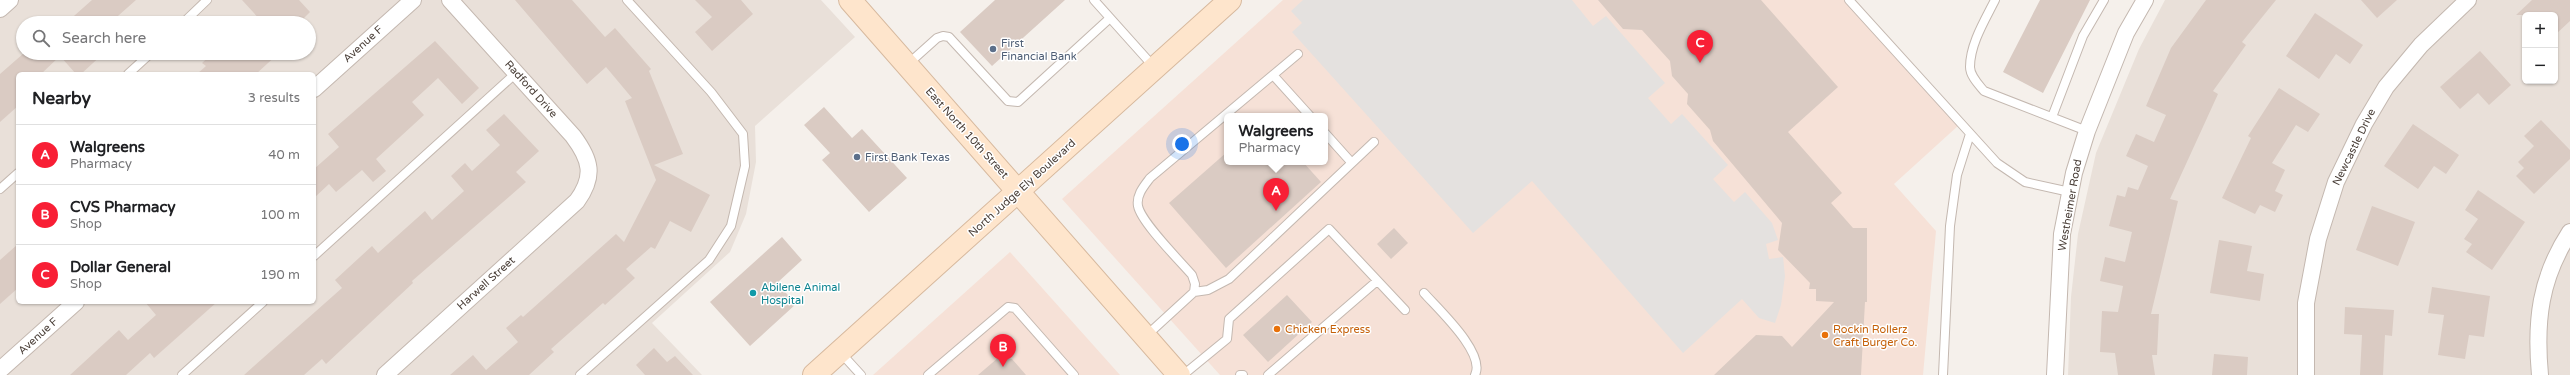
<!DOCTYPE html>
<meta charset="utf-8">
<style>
body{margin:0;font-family:"Varela Round",sans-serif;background:#f6f6f6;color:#202124}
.controls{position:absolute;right:12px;top:12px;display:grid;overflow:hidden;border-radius:6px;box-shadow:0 1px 3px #0004}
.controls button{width:36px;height:36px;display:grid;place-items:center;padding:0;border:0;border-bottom:1px solid #e0e0e0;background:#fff;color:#202124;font:20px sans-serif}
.you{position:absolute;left:1182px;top:144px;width:14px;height:14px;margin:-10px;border:3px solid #fff;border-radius:50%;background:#1a73e8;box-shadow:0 0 0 6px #1a73e833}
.badge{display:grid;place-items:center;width:26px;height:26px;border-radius:50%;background:#f81f35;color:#fff;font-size:13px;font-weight:700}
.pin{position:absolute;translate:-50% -33px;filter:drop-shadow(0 1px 2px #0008)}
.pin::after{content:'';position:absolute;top:21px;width:14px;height:12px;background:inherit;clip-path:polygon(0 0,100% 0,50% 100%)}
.popup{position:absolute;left:1224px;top:113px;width:104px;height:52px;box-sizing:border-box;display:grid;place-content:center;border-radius:6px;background:#fff;filter:drop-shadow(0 1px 3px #0005);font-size:13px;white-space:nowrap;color:#757577}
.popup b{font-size:15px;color:#202124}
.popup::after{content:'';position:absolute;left:50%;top:100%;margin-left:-8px;border:8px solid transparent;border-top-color:#fff}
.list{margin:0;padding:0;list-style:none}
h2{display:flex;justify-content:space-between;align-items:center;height:52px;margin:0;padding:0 16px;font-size:17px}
h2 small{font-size:13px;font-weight:400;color:#757577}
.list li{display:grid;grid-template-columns:26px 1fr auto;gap:12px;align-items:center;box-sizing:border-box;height:60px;padding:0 16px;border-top:1px solid #e0e0e0}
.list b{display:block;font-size:15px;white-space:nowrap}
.list p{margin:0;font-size:13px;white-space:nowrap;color:#757577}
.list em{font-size:13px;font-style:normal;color:#757577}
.icon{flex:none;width:22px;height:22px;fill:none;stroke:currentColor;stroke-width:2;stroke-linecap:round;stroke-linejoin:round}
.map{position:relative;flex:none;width:2570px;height:375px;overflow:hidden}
.search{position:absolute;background:#fff;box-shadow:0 1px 3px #0004;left:16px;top:16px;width:300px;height:44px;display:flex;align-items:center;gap:10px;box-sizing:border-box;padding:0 14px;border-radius:22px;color:#757577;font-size:15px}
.panel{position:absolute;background:#fff;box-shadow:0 1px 3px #0004;left:16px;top:72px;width:300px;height:232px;border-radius:6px}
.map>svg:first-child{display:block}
.residential{fill:#e9e0d9;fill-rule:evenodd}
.commercial{fill:#f6e1d7;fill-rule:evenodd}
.parking{fill:#e4e1df}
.building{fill:#dacbc3}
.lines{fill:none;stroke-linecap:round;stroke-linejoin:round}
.service-casing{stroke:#c4b8b0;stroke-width:10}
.minor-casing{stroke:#c4b8b0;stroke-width:18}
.secondary-casing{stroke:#d7b99e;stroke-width:24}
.service{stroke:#fff;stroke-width:8}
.minor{stroke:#fff;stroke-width:16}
.secondary{stroke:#fee5cc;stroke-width:22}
.service-dot{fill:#5c6f8a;stroke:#fff;stroke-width:1.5}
.culture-dot{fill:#0f9aa8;stroke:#fff;stroke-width:1.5}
.food-dot{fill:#e8710a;stroke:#fff;stroke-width:1.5}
.labels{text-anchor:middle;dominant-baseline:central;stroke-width:3;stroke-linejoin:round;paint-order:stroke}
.service-label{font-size:11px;fill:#4e5e75;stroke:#fff;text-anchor:start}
.street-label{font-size:11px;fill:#4a3f38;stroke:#fff}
.culture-label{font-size:11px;fill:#0d838f;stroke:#fff;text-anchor:start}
.food-label{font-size:11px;fill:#c56008;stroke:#fff;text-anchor:start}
</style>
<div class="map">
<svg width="2570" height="375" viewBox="0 0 2570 375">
<rect width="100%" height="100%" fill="#f5f0eb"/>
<path class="residential" d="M0,0H821L855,37L755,126L756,162L746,214L730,252L652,323L702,375H0ZM23,23H309V53H23ZM18,74H314V302H18Z
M2165,0H2570V375H2068L2071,297L2078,234L2096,153L2139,49ZM2525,15H2555V81H2525Z"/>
<path class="commercial" d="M1283,0H1846L1959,125L1894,184L1936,231L1923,375H1220L1062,199ZM1227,116H1325V162H1227Z
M1010,252L1120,375H873Z"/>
<path class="parking" d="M1303,0H1572L1593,26L1606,16L1665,83L1648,98L1671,124L1682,114L1728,165L1713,179L1734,202L1745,192L1772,223L1778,240L1766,244L1769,259L1783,257L1785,276L1781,305L1775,323L1759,318L1742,299L1683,353L1532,181L1473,233L1292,32L1302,23L1291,11Z"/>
<path class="building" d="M92,0H136L110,23H66Z
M242,0H299L310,12L299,23H263Z
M515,0H572L605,37L615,28L651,69L649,71L683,154L654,165L710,195L691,232L670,221L655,249L651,247L626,269L635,278L605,305L603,303L551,349L554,352L529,375H450L473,355L486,370L518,342L506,328L521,315L523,317L616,234L624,242L656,180L625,101L632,98L606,67L587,84Z
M695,0H741L753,14L712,51L695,32L712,17Z
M995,0H1065L992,66L960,32Z
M1598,0H1761L1838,87L1788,132L1842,193L1831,203L1853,228H1867V302H1865L1861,375H1714L1756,335L1782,336L1792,347L1834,302L1816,301V289H1809L1810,283L1778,250L1782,223L1713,141L1710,130L1687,104L1688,94L1672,76L1670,61L1642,30L1623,29Z
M2040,0H2090L2043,93L2003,72Z
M2206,0H2276L2242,42L2246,45L2213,91L2218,94L2170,199L2178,201L2151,314H2159L2157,355H2152L2155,375H2118L2115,353L2100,352L2102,311L2118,312L2123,286L2100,281L2105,257L2125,262L2132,232L2109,226L2117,195L2125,197L2128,187L2138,190L2148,166L2126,156L2136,134L2154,142L2166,115L2146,106L2171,48Z
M2361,0H2397L2377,18Z
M2532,0H2570V21L2555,35V15H2516Z
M2315,13L2363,45L2350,64L2336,54L2319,79L2286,56Z
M435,41L479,88L462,104L438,78L412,102L424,115L376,159L386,171L373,182L362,170L336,192L329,184L314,198V169L339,147L328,134Z
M2480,51L2511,85L2489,105L2478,93L2460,109L2440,87Z
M24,53H104L81,74H76L60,56L41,74H18V106L0,122V74Z
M213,53H279L256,74H197L206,66L202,63Z
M2279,88L2320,114L2308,132L2296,125L2272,163L2285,170L2275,191L2283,195L2275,212L2260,205L2255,214L2222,198L2251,138L2248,136Z
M824,107L852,138L862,129L907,178L869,212L822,160L830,153L804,125Z
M504,114L539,151L516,172L526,182L412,281L413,283L326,364L322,359L304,375H244L342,288L335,280L372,246L378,253L425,211L432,220L464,191L451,176L465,163L472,171L500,145L486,130Z
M2541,120L2570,150V159L2534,194L2516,176L2524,168L2518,162L2534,146L2524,136Z
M2413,124L2459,155L2446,174L2434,166L2418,189L2384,166Z
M1227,152V162H1303L1321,182L1226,268L1169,203Z
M2478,190L2525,222L2492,270L2466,252L2472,244L2464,239L2478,219L2465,210Z
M2372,206L2415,222L2398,266L2356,250Z
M1394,228L1408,243L1391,259L1377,244Z
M782,237L802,260L777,283L796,304L750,346L710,302Z
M2219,240L2252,246L2247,271L2264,274L2260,301L2210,293Z
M18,244V288L0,304V260Z
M2432,287L2490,296L2484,337L2469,335L2465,359L2438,355L2444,315L2428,313Z
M1287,295L1312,322L1268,362L1243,335Z
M145,302H217L154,358L150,353L126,375H70L119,330L128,340L156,315Z
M2345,307L2394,310L2392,336L2385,335L2383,375H2360L2362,335L2344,334Z
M654,348L667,362L675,356L693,375H645L636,365Z
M2214,354L2248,357L2247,375H2212Z
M999,357L1012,359L1026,375H978Z"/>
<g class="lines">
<g class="service-casing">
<path id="service" d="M1094,0L1154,67
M1849,0L1997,163L2025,182L2070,192
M1995,0C1985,20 1970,44 1970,67C1970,76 1979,85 1984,91L2087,131
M183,23L207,0
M908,64L937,38L943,36L949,37L1008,101L1018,102L1110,18
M128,74L151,53
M1273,75L1310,116
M2052,117L2083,36L2104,0
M1325,133L1351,162
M0,189L18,173
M314,256L516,73
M1194,292L1208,290L1229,279L1374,142
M1424,293C1438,309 1486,353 1475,375
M1146,336L1194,292L1195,284L1192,275C1179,260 1141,222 1138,206C1136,195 1144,186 1150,178L1298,54
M840,352L861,375
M182,375L263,302
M580,375L709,260L731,226L745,166L743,134L711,92L627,0
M928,375L1008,307L1015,308L1074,375
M1183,375L1227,339L1229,319L1329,229L1405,310
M1240,375H1243
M1268,375L1377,281
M1943,375L1950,226L1957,175L1970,134"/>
</g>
<g class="minor-casing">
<path id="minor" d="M0,9L10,0
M314,89L413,0
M0,370L76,302
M385,375L577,201C595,176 591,160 573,136L450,0
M2055,375L2062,234L2074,173L2087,131L2126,33L2145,0
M2306,375V303L2318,239L2336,182L2364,124L2386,87L2421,45L2468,0
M2540,375C2535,321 2540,278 2570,232"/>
</g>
<g class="secondary-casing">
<path id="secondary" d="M850,0L1179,375
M814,375L1230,0"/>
</g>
<use href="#service" class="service"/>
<use href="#minor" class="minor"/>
<use href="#secondary" class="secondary"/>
</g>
<g class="service-dot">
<circle cx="993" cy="49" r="4"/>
<circle cx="857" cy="157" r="4"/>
</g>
<circle class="culture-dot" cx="753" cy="293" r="4"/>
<g class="food-dot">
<circle cx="1277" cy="329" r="4"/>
<circle cx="1825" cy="335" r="4"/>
</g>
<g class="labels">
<g class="service-label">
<text x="1001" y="43">First<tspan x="1001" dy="13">Financial Bank</tspan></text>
<text x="865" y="157">First Bank Texas</text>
</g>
<g class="street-label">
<text transform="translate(363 44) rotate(-42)">Avenue F</text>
<text transform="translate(531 89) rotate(48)">Radford Drive</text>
<text transform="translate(967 133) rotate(48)">East North 10th Street</text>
<text transform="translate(2354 147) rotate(-64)">Newcastle Drive</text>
<text transform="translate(1022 188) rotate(-42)">North Judge Ely Boulevard</text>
<text transform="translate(2070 205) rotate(-80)">Westheimer Road</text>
<text transform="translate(486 283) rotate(-42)">Harwell Street</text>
<text transform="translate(38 336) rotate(-42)">Avenue F</text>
</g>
<g class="culture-label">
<text x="761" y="287">Abilene Animal<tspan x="761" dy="13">Hospital</tspan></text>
</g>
<g class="food-label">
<text x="1285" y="329">Chicken Express</text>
<text x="1833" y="329">Rockin Rollerz<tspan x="1833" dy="13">Craft Burger Co.</tspan></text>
</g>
</g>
</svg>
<div class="controls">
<button>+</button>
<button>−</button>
</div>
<div class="you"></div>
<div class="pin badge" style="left:1276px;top:211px">A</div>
<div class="popup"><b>Walgreens</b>Pharmacy</div>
<div class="pin badge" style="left:1003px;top:367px">B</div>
<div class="pin badge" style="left:1700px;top:63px">C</div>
<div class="search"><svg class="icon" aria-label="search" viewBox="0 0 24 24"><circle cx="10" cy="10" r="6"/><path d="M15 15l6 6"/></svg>Search here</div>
<section class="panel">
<h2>Nearby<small>3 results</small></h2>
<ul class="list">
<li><span class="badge">A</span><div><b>Walgreens</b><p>Pharmacy</p></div><em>40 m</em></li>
<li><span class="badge">B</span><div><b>CVS Pharmacy</b><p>Shop</p></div><em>100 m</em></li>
<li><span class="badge">C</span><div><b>Dollar General</b><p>Shop</p></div><em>190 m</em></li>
</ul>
</section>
</div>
